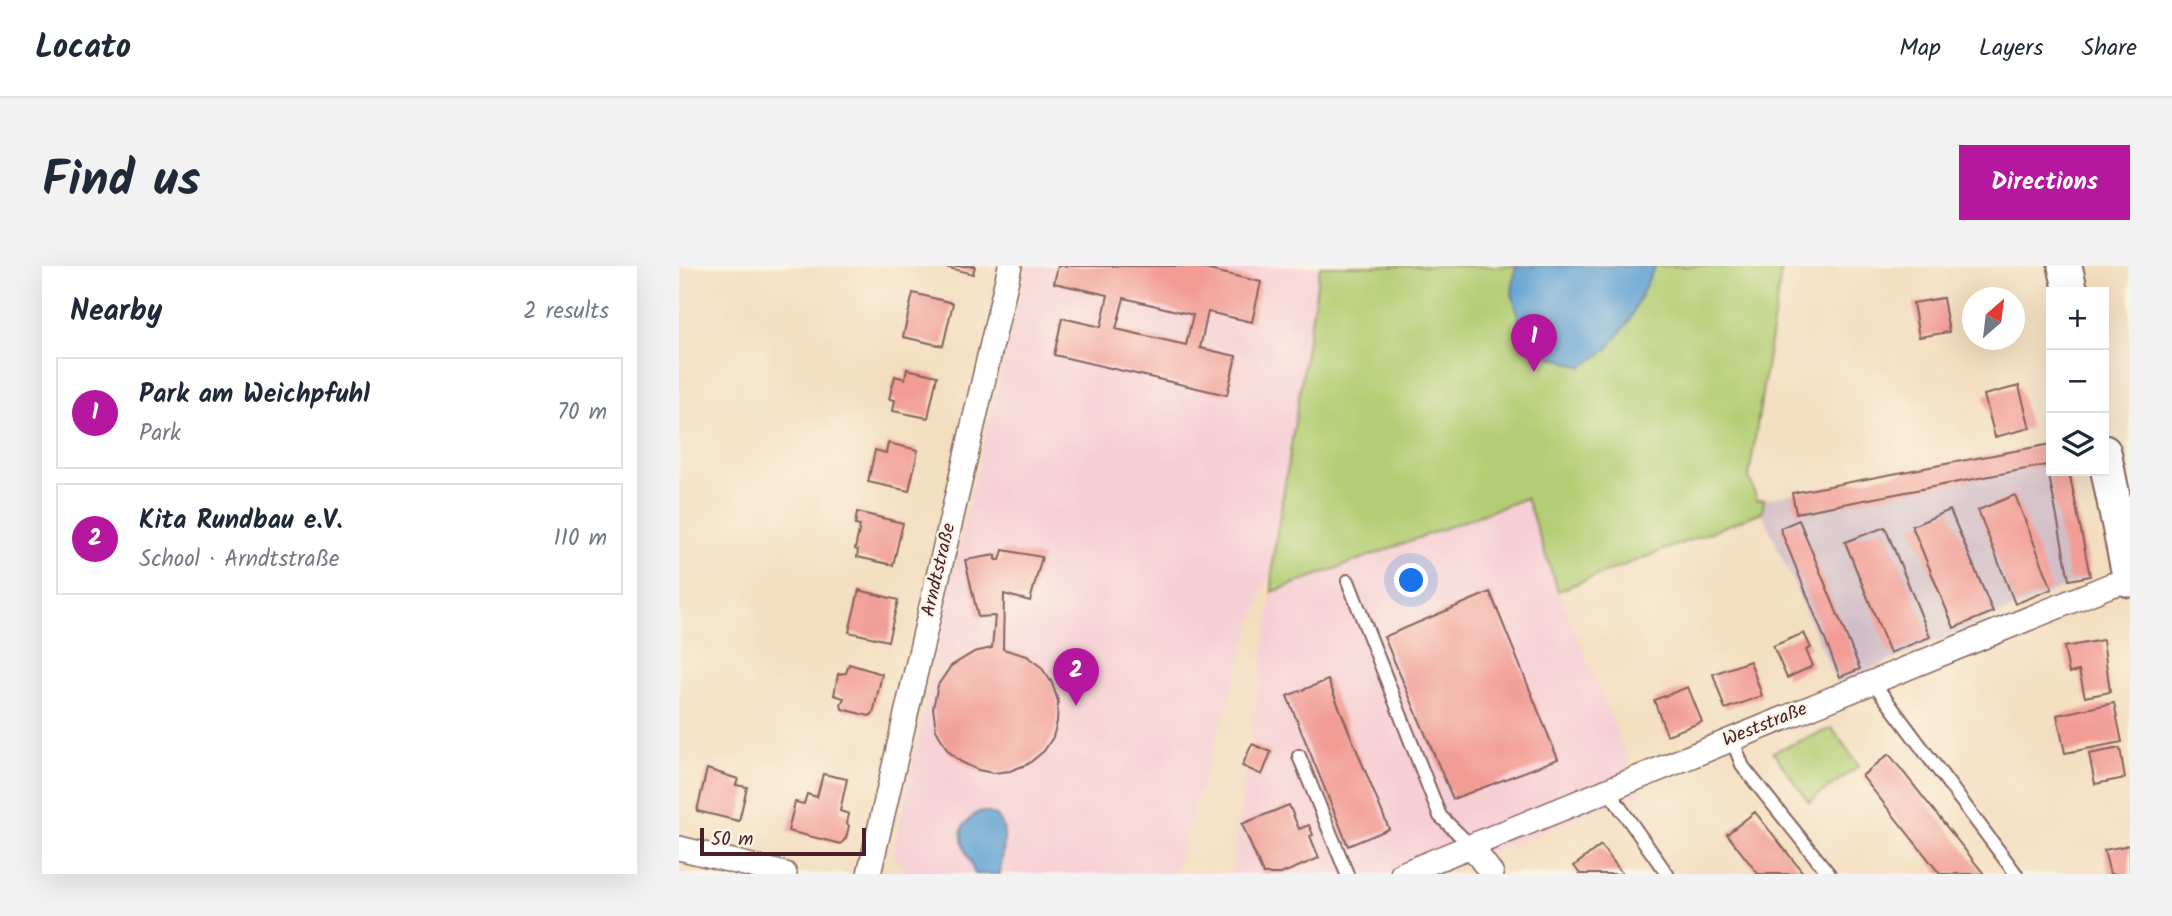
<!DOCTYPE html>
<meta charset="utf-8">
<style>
body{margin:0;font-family:Kalam,sans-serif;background:#f2f2f3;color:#1f2937}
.controls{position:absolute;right:21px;top:21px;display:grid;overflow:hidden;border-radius:0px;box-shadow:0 7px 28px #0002}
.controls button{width:63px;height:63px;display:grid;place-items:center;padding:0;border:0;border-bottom:2px solid #e0e1e3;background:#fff;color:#1f2937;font:35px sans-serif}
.compass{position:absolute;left:1283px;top:21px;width:63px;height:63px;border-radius:50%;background:#fff;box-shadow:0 7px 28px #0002;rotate:28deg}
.scale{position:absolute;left:21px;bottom:18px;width:166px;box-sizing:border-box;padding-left:7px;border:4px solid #4a1f2b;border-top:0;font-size:19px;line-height:24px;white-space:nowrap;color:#4a1f2b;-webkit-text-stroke:5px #fcf5e5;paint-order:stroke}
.you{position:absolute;left:733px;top:315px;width:24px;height:24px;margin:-18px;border:5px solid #fff;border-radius:50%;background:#1a73e8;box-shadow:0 0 0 10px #1a73e833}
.badge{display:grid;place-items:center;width:46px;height:46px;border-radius:50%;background:#b5179e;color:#fff;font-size:23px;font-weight:700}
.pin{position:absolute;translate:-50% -58px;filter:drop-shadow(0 2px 4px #0008)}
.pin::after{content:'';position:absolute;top:37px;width:24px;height:21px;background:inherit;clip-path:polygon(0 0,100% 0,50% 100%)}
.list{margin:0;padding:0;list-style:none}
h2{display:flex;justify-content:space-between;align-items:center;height:91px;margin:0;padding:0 28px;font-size:30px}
h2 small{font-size:23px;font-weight:400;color:#747a83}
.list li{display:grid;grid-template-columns:46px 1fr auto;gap:21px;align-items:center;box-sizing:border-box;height:112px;margin:0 14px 14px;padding:0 14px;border:2px solid #e0e1e3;border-radius:0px}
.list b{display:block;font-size:26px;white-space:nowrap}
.list p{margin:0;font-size:23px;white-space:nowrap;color:#747a83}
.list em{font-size:23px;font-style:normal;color:#747a83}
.icon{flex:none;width:38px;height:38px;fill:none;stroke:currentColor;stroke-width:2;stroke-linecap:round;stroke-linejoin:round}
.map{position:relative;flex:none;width:1451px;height:608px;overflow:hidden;border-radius:0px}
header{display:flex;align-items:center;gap:42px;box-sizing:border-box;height:98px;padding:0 35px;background:#fff;border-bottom:2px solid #e0e1e3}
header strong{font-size:33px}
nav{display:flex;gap:38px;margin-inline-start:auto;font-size:24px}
.intro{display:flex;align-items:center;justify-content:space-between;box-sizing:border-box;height:168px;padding:0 42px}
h1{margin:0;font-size:49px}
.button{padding:18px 32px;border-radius:0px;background:#b5179e;color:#fff;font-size:24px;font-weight:700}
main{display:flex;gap:42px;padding:0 42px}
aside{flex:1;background:#fff;border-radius:0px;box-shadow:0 7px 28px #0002}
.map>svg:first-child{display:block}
.built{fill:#f6cfd5}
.industrial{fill:#d1bdc8}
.green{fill:#b2cd73;stroke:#7e764f;stroke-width:2}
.water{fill:#60a1d3;stroke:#55607f;stroke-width:2}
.building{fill:#f19d96;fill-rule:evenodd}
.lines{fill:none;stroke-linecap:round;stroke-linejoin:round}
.lane-casing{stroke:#85625f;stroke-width:16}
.street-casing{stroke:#85625f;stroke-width:26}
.secondary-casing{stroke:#85625f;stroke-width:37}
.lane{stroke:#fff;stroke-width:12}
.street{stroke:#fff;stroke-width:23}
.secondary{stroke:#fff;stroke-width:33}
.labels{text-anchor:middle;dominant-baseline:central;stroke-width:5;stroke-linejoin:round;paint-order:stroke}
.street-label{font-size:19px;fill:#4a1f2b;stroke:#fcf5e5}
</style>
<header>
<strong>Locato</strong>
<nav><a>Map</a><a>Layers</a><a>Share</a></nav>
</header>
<div class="intro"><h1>Find us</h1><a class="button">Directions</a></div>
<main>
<aside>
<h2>Nearby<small>2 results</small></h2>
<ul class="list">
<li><span class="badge">1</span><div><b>Park am Weichpfuhl</b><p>Park</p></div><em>70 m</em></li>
<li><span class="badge">2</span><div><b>Kita Rundbau e.V.</b><p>School · Arndtstraße</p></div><em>110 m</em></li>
</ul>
</aside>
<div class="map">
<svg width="1451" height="608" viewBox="0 0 1451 608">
<rect width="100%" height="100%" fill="#fcf5e5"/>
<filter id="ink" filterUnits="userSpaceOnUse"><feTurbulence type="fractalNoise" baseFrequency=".0143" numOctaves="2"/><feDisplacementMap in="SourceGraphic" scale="14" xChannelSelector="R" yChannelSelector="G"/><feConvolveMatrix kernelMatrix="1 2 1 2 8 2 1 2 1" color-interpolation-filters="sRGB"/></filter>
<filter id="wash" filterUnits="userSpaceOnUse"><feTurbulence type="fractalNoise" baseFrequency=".00686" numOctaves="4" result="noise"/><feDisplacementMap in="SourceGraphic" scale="28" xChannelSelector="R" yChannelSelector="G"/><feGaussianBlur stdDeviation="1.57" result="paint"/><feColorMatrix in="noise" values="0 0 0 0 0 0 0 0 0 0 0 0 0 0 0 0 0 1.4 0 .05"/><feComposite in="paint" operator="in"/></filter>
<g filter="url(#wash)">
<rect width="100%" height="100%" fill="#f3dec0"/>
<path class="built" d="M349,0H641L594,292L495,608H236L226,606L214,588L294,219Z
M847,232L879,325L963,526L760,608H552L593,326Z"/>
<path class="industrial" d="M1372,178V205H1390L1411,310L1158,417L1083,246L1085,233Z"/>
<path class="green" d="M641,0H1103L1070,211L1078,234L1085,233L1083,246L879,325L847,232L593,326L594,292Z
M1153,462L1180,500L1130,536L1094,486Z"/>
<path class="water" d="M837,0H976L950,55L929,83L903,101L873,91L855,76L841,56L833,27Z
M299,546C336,545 324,583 321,608H296C292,597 280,576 283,563C285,556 294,551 299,546Z"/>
<g id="blocks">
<path class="building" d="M262,0H296L294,8Z
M379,0H513L582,16L573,56L529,46L521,82L557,90L548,129L375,89L383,52L422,61L429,29L375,17ZM445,32L514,49L507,79L437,63Z
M234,27L274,37L264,80L224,71Z
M1264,32L1270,66L1240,71L1234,37Z
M228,103L258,110L249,152L214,145L216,134L210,133L216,110L226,113Z
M1340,120L1351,162L1316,171L1305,129Z
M209,177L239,184L230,225L189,216L196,184L207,187Z
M1372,178V205H1390L1411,310L1390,314L1368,199L1117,247L1113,227Z
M1336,229L1373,323L1336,338L1299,244Z
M1271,244L1314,346L1275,362L1233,260Z
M178,246L224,257L214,299L178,291L179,284L176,283L181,260L176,259Z
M1120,254L1181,403L1161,411L1101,262Z
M1206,261L1251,371L1211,387L1166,276Z
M324,284L363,291L351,335L325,328L324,383L348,390L362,401L373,417L379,435L378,456L374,471L365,485L349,498L331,505L314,507L299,504L282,496L269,485L257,464L254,442L259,419L272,400L295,386L313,382L316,350L299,351L286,294L317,289V294H321Z
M180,324L219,334L209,375L170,366Z
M811,326L879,493L774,533L705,371Z
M1125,367L1132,382L1127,384L1134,400L1108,412L1094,380Z
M1424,374L1431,426L1406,431L1400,405L1390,407L1385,381Z
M1071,395L1083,430L1046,443L1034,408Z
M170,398L203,408L194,448L190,450L163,443L162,438L165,432L155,429L159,408L167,407Z
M649,414L710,563L669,580L608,430Z
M1009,421L1023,456L988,469L975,434Z
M1435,437L1443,476L1386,487L1378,449Z
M573,478L592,486L583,509L563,500Z
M1441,482L1446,512L1416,518L1410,488Z
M1210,488L1305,608H1261L1183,510Z
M28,503L59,513L57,519L68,521L60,555L18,545Z
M144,508L168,513L161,545L170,548L168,557L170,560L167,572L162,578L109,565L116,536L125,538L128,528L138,531Z
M610,539L620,563L630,559L634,569L631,570L640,592L602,608H584L563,558Z
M1076,546L1125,608H1079L1048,568Z
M922,579L940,603L944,608H901L895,600Z
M1451,579V608H1431L1425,584Z"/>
</g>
</g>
<g filter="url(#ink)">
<use href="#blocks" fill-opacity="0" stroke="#85625f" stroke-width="2"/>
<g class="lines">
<g class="lane-casing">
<path id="lane" d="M669,315L761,550L793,581
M1193,415L1337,608
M1053,473L1064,501L1150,608
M620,490L668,608
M928,523L988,608"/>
</g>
<g class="street-casing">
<path id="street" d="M793,581L813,608
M0,582L106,608
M190,608L331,0
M723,608L1432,319L1451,315"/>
</g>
<g class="secondary-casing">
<path id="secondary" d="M1386,0L1392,26
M1425,186L1451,314"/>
</g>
<use href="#lane" class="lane"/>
<use href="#street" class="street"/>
<use href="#secondary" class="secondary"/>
</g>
</g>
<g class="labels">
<g class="street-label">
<text transform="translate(260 304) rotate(-77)">Arndtstraße</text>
<text transform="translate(1086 459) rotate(-22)">Weststraße</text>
</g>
</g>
</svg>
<div class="controls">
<button>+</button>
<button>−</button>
<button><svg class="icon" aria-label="layers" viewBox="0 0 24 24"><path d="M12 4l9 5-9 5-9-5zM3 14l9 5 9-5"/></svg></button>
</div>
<svg class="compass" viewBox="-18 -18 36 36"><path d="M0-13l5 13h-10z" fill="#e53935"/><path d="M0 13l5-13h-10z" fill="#747a83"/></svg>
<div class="scale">50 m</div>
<div class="you"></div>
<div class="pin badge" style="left:855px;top:106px">1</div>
<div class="pin badge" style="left:397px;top:440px">2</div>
</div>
</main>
